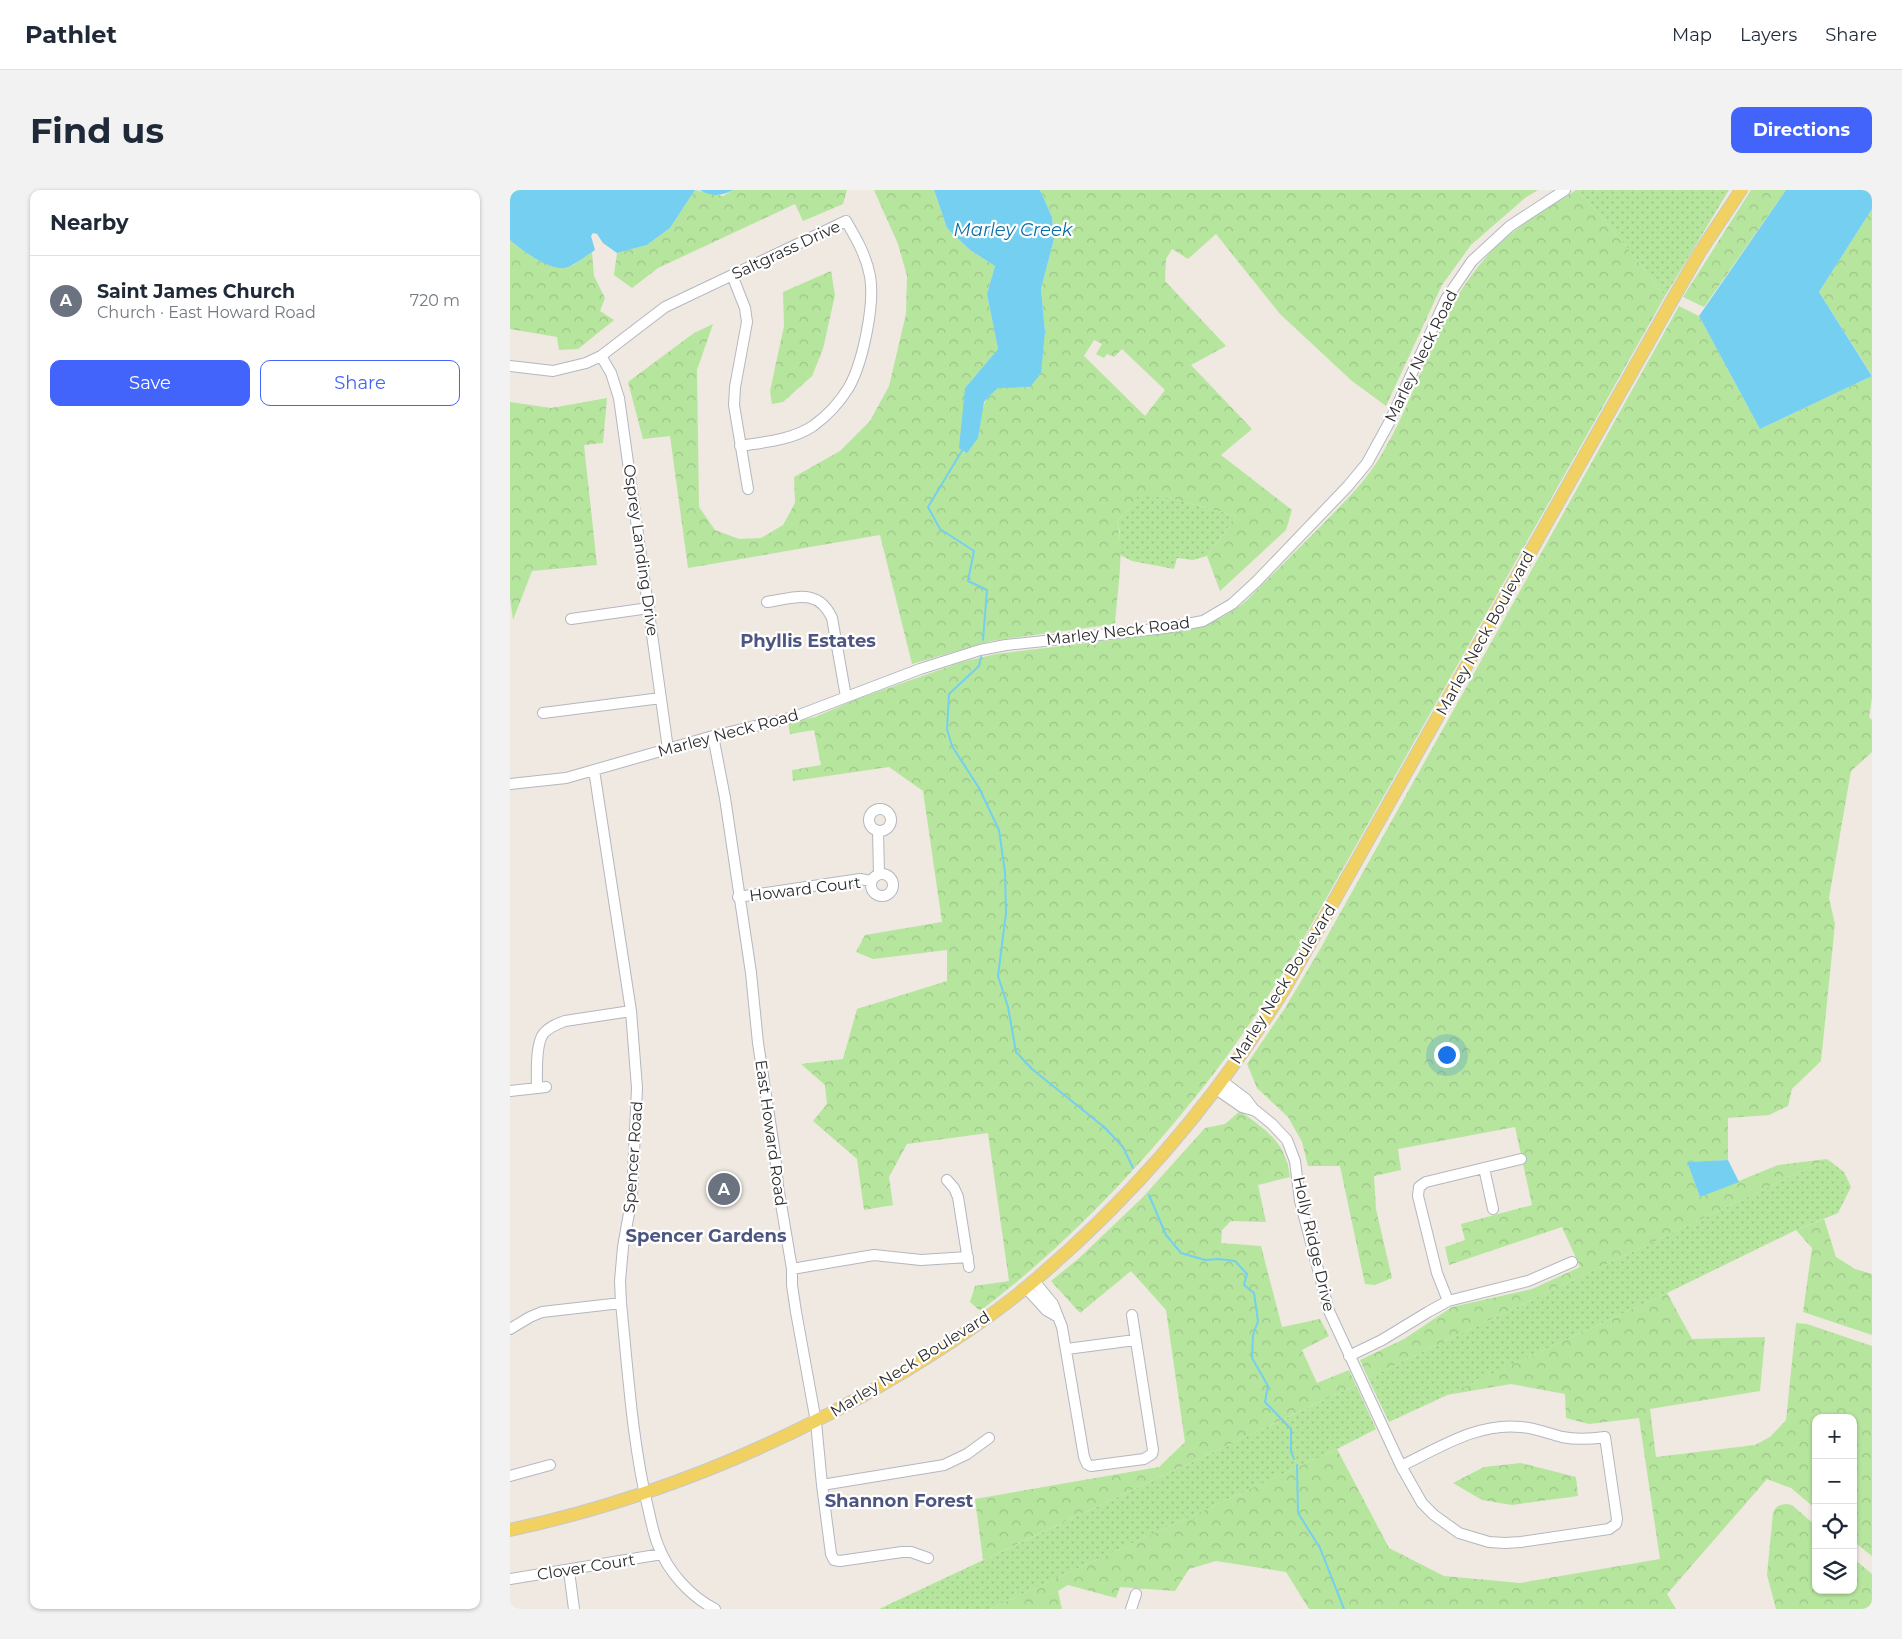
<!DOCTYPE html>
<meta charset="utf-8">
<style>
body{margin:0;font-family:Montserrat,sans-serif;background:#f2f2f3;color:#1f2937}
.controls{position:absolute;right:15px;bottom:15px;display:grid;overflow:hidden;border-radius:10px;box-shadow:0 1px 4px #0004}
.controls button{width:45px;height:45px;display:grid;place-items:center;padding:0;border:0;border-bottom:1px solid #e0e1e3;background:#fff;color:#1f2937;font:25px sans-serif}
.you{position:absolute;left:936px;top:864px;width:18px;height:18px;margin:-12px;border:4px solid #fff;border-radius:50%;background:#1a73e8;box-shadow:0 0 0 8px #1a73e833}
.badge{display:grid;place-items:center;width:32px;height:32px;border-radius:50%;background:#4264fb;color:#fff;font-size:16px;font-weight:700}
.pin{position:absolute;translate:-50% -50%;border:2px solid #fff;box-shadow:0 1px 5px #0006}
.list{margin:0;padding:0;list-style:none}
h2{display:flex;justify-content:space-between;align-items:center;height:65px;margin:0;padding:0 20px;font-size:21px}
h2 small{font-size:16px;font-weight:400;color:#747a83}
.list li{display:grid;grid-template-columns:32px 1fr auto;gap:15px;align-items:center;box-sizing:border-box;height:90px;padding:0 20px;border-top:1px solid #e0e1e3}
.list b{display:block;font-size:19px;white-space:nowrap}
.list p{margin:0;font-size:16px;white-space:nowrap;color:#747a83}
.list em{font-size:16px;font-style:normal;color:#747a83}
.actions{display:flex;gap:10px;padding:15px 20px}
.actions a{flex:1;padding:11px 0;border:1px solid #4264fb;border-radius:10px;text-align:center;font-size:18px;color:#4264fb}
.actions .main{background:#4264fb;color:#fff}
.icon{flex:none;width:28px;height:28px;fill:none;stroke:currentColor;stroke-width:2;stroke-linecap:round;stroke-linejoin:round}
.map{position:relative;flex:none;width:1362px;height:1419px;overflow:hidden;border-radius:10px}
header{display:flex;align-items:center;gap:30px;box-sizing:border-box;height:70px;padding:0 25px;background:#fff;border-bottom:1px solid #e0e1e3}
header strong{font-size:24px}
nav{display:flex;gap:28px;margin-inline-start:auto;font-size:18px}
.intro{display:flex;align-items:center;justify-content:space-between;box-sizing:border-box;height:120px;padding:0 30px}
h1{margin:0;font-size:35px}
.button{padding:12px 22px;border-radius:10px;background:#4264fb;color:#fff;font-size:18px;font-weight:700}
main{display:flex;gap:30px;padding:0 30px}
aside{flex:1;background:#fff;border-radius:10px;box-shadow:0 1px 4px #0004}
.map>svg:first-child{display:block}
.grass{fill:url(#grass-dots)}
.forest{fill:url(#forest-crowns);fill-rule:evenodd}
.water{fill:#75cff0}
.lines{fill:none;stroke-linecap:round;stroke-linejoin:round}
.stream{stroke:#75cff0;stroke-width:2}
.minor-casing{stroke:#b4b7c1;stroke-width:12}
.major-casing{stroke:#c9c9c9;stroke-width:14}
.minor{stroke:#fff;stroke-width:10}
.major{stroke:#f2d163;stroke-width:12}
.labels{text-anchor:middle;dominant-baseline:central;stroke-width:4.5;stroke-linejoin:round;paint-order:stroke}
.street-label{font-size:16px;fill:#2e2e2e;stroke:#fff}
.water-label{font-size:18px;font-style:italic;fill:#0d6fa3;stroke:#fff}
.neighbourhood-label{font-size:18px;font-weight:bold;fill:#4d5680;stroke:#fff}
</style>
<header>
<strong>Pathlet</strong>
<nav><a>Map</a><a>Layers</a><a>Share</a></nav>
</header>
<div class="intro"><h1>Find us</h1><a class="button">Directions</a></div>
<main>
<aside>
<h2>Nearby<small></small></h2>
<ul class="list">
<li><span class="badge" style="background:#6b7280">A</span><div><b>Saint James Church</b><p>Church · East Howard Road</p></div><em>720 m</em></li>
</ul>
<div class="actions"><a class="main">Save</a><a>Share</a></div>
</aside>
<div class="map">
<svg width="1362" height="1419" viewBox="0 0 1362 1419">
<defs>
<pattern id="grass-dots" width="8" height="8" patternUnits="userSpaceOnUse" patternTransform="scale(1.25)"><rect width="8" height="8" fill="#b6e59e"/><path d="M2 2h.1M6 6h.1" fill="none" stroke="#9dc588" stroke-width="1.8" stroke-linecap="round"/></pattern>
<pattern id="forest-crowns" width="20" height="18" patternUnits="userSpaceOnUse" patternTransform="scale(1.25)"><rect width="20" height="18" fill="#b6e59e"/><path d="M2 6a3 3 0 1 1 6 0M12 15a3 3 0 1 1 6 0" fill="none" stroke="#9dc588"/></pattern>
</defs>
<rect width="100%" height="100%" fill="#efe9e1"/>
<path class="grass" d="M1068,0H1219L1155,106L1116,56Z
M628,305L656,307L727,326L697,366L683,370L667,368L664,379L622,371L610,365V342L607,331L619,320Z
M1317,969L1334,982L1341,997L1328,1023L1286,1040L1157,1103L879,1232L858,1188Z
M846,1195L866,1239L827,1259L480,1419H369Z"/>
<path class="forest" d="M185,0L213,6L223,0H337L333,14L293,31L285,14L148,78L122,98L104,85L107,63L137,55L160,38Z
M364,0H424L437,38L460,60L485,76L477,104L488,159L455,198L468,248C471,232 470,206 488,198C494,196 512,198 520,197L535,142L531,99L544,49L542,27L530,0H1028L1015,8L961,55L932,95L876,216L842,191L770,124L706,44L678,69L662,59L656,69L655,91L716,156L681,175L742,239L711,265L782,320L776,340L710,401L697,366L727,326L656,307L628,306L619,320L607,331C615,361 607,403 605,434L481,451L402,474L370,345L178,378L160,246L133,249L118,192L184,143L203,134L187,180L189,317L205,340L229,349L251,348L273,335L285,313L284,287L330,261L360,231L379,196L396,124L397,86L388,54ZM584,150L592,154L586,164L594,168L597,164L604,167L612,159L655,200L635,226L574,166Z
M1066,0H1068L1116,56L1155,106L786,762C761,802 736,841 708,878C639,968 560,1053 470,1121L460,1112L465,1096L499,1091L478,943L397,954L379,987L383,1015L354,1020L347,969L303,931L317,914L315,895L291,874L333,869L347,819L437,791V760L363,769L346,762L355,745L432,732L413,601L379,577L283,591L282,580L311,575L304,540L280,544L278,533L305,527L347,509L452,472L486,464L667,442C697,437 710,430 735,412C759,388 783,364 807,340C828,318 850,298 867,272C909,207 924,123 978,65C1002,38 1036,20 1066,0Z
M1241,0H1276L1194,117L1173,107Z
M1362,19V185L1309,102Z
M0,50C10,60 41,81 55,78C64,76 75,67 82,62L84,86L95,108L90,121L104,130L68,159L49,160L47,147L0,139Z
M321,81L325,105L313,159L302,186L273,212L262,214L260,201L274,136L273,102Z
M1169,116L1189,126L1250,239L1362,186V508L1359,527L1362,530V562L1341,581L1319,708L1325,734L1311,871L1282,899L1278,916L1259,925L1218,928V970L1177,972L1190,1007L1268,975L1317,969L858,1188L850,1170L894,1149L942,1117L1022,1099L1070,1077L1052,1037L939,1075L935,1057L955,1050L951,1034L1022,1015L1005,937L888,959L891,980L864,986L866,1019L882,1088L865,1095L855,1094L830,976H798L792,952L778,927L747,898L737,874L775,818L809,761Z
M97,208L93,253L74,255L87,375L22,381L3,430L0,408V212L41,218Z
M730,921C756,940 776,952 780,987L748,995L756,1032L721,1031L712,1040L711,1053L751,1056L772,1137L810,1129L819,1146L792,1160L807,1193L839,1180L846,1195L473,1370L465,1309L649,1277L675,1252L656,1120L621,1081L570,1123L541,1091L568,1069L632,1008L695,938L715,934Z
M1314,1029L1326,1067L1345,1079L1362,1084V1145L1293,1122L1302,1058L1286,1040Z
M1157,1103L1182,1149L1255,1147L1250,1201L1140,1219L1146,1267L1245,1255L1260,1247L1276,1230L1286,1133L1297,1134L1362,1156V1366L1343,1351V1228H1306V1319L1281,1298L1257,1289L1157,1404L1166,1419H799L776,1382L706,1371L679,1379L665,1401L610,1397L606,1408L558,1395L548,1401L552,1419H480L827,1259L879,1358L934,1386L1010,1393L1150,1369L1129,1228L1079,1234L1056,1228L1055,1204L1001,1194L937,1205Z
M1011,1273L1066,1287L1068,1306L1002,1315L972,1310L943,1293L974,1277Z
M1276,1314L1282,1315L1306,1336V1400H1343V1368L1362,1384V1419H1266L1257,1385L1263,1323C1266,1316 1269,1315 1276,1314Z"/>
<path class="water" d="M0,0H185L160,38L137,55L107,63L93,53L87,44L83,43L81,46L85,60C78,65 63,76 55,78C40,81 11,60 0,50Z
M190,0H223C213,6 201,7 190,0Z
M424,0H530L542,27L544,49L531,99L535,142L531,183L520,197L488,198L480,205L474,212L468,248L457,263L449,258L455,198L488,159L477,104L485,76L460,60L437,38Z
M1276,0H1362V19L1309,102L1362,186L1250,239L1189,126Z
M1218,970L1229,992L1190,1007L1177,972Z"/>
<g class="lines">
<path class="stream" d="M453,259L418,317L430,339L464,361L458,391L477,400L473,450
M471,467L469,476L439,504L437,539L442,556L469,598L489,640L495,682L496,723L488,786L498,817L506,862L522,879L594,937L613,957L623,978
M639,1005L656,1045L671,1063L695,1070L709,1069L725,1071L737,1084L734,1095L744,1103L748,1131L743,1145L742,1168L758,1196L755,1212L781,1239V1261L784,1269
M787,1275L788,1323L810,1358L834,1419"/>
<g class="minor-casing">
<path id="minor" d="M222,85L235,118L237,132L225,197L224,215L238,299
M91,166L101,183L109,208L158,559
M0,176L43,181L76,173L91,166L155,117L336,31C346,48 356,65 360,86C365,114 353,172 339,197C330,212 317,226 303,236C282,250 255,252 230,256
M257,412C284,408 308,397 322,428L336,507
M61,429L139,418
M33,523L151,508
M203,546L215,608L241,783L248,853L265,964L268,996L282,1079V1095L286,1122L306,1232L312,1295L321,1364L324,1370L330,1371L392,1362H401L418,1368
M84,580L121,821L127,898L122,1006L113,1057L110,1091L111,1113C118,1181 122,1251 138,1318C141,1330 143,1343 148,1355C158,1382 180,1406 205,1419
M0,594L56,588L203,546L284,527L410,479L470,460L496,455L655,438L693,431L722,414L746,392L838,296L857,273L880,231L936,109L962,71L1000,36L1055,0
M359 630a11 11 0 1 1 22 0a11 11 0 1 1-22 0Z
M368,641L369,684
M361 695a11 11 0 1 1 22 0a11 11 0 1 1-22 0Z
M228,707L350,689L361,691
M712,891L736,909L745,921
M27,898C27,885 25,853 34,843C39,837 47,834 55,831L121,821
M706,899L732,917L746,921L762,934L777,950L785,971L790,1011L819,1121L891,1276L912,1313L924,1325L949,1343L979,1352L995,1353L1011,1352L1099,1339L1106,1334L1107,1329L1095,1247C1081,1249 1067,1250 1052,1247C1039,1244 1025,1238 1011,1237C968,1232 929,1258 891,1276
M0,901L36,897
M974,978L983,1019
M437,990L444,998L448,1007L459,1077
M282,1079L364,1065L411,1070L458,1067
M524,1091L543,1114L552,1137L574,1267L577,1274L581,1276L634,1269L642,1264L643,1260L622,1125
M516,1098L536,1120L548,1127
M938,1111L927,1083L908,1006L909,997L916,992L1011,969
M0,1139L20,1127L32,1122L111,1113
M557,1159L625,1150
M839,1166L872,1150L918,1122L938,1111L1018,1091L1062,1072
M0,1286L40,1275
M312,1295L434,1275L457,1264L479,1248
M59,1381L64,1419
M0,1389L152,1364
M621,1419L626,1404"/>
</g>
<g class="major-casing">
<path id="major" d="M0,1340C143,1309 272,1256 397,1180C441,1153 486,1124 525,1090C624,1006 707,908 775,798L1164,107L1190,62L1231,0"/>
</g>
<use href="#minor" class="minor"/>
<use href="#major" class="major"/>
</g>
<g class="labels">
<g class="street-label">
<text transform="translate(276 60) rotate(-25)">Saltgrass Drive</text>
<text transform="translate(911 166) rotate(-64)">Marley Neck Road</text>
<text transform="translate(131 360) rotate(82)">Osprey Landing Drive</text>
<text transform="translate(608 441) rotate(-7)">Marley Neck Road</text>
<text transform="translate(975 443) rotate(-61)">Marley Neck Boulevard</text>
<text transform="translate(218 543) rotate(-15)">Marley Neck Road</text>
<text transform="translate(295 699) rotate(-7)">Howard Court</text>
<text transform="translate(773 794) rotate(-58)">Marley Neck Boulevard</text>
<text transform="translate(261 943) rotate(82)">East Howard Road</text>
<text transform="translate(123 967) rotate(-86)">Spencer Road</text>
<text transform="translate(804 1054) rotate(77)">Holly Ridge Drive</text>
<text transform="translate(400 1174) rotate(-32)">Marley Neck Boulevard</text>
<text transform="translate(76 1377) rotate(-9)">Clover Court</text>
</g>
<g class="water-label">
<text x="503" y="40">Marley Creek</text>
</g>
<g class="neighbourhood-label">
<text x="298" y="451">Phyllis Estates</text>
<text x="196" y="1046">Spencer Gardens</text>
<text x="389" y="1311">Shannon Forest</text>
</g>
</g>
</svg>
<div class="controls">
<button>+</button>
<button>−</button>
<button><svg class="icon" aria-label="locate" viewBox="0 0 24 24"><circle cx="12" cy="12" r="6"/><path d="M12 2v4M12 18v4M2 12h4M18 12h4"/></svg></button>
<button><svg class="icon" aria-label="layers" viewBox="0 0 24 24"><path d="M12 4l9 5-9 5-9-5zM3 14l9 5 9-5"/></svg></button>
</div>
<div class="you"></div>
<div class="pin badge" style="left:214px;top:999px;background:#6b7280">A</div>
</div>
</main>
